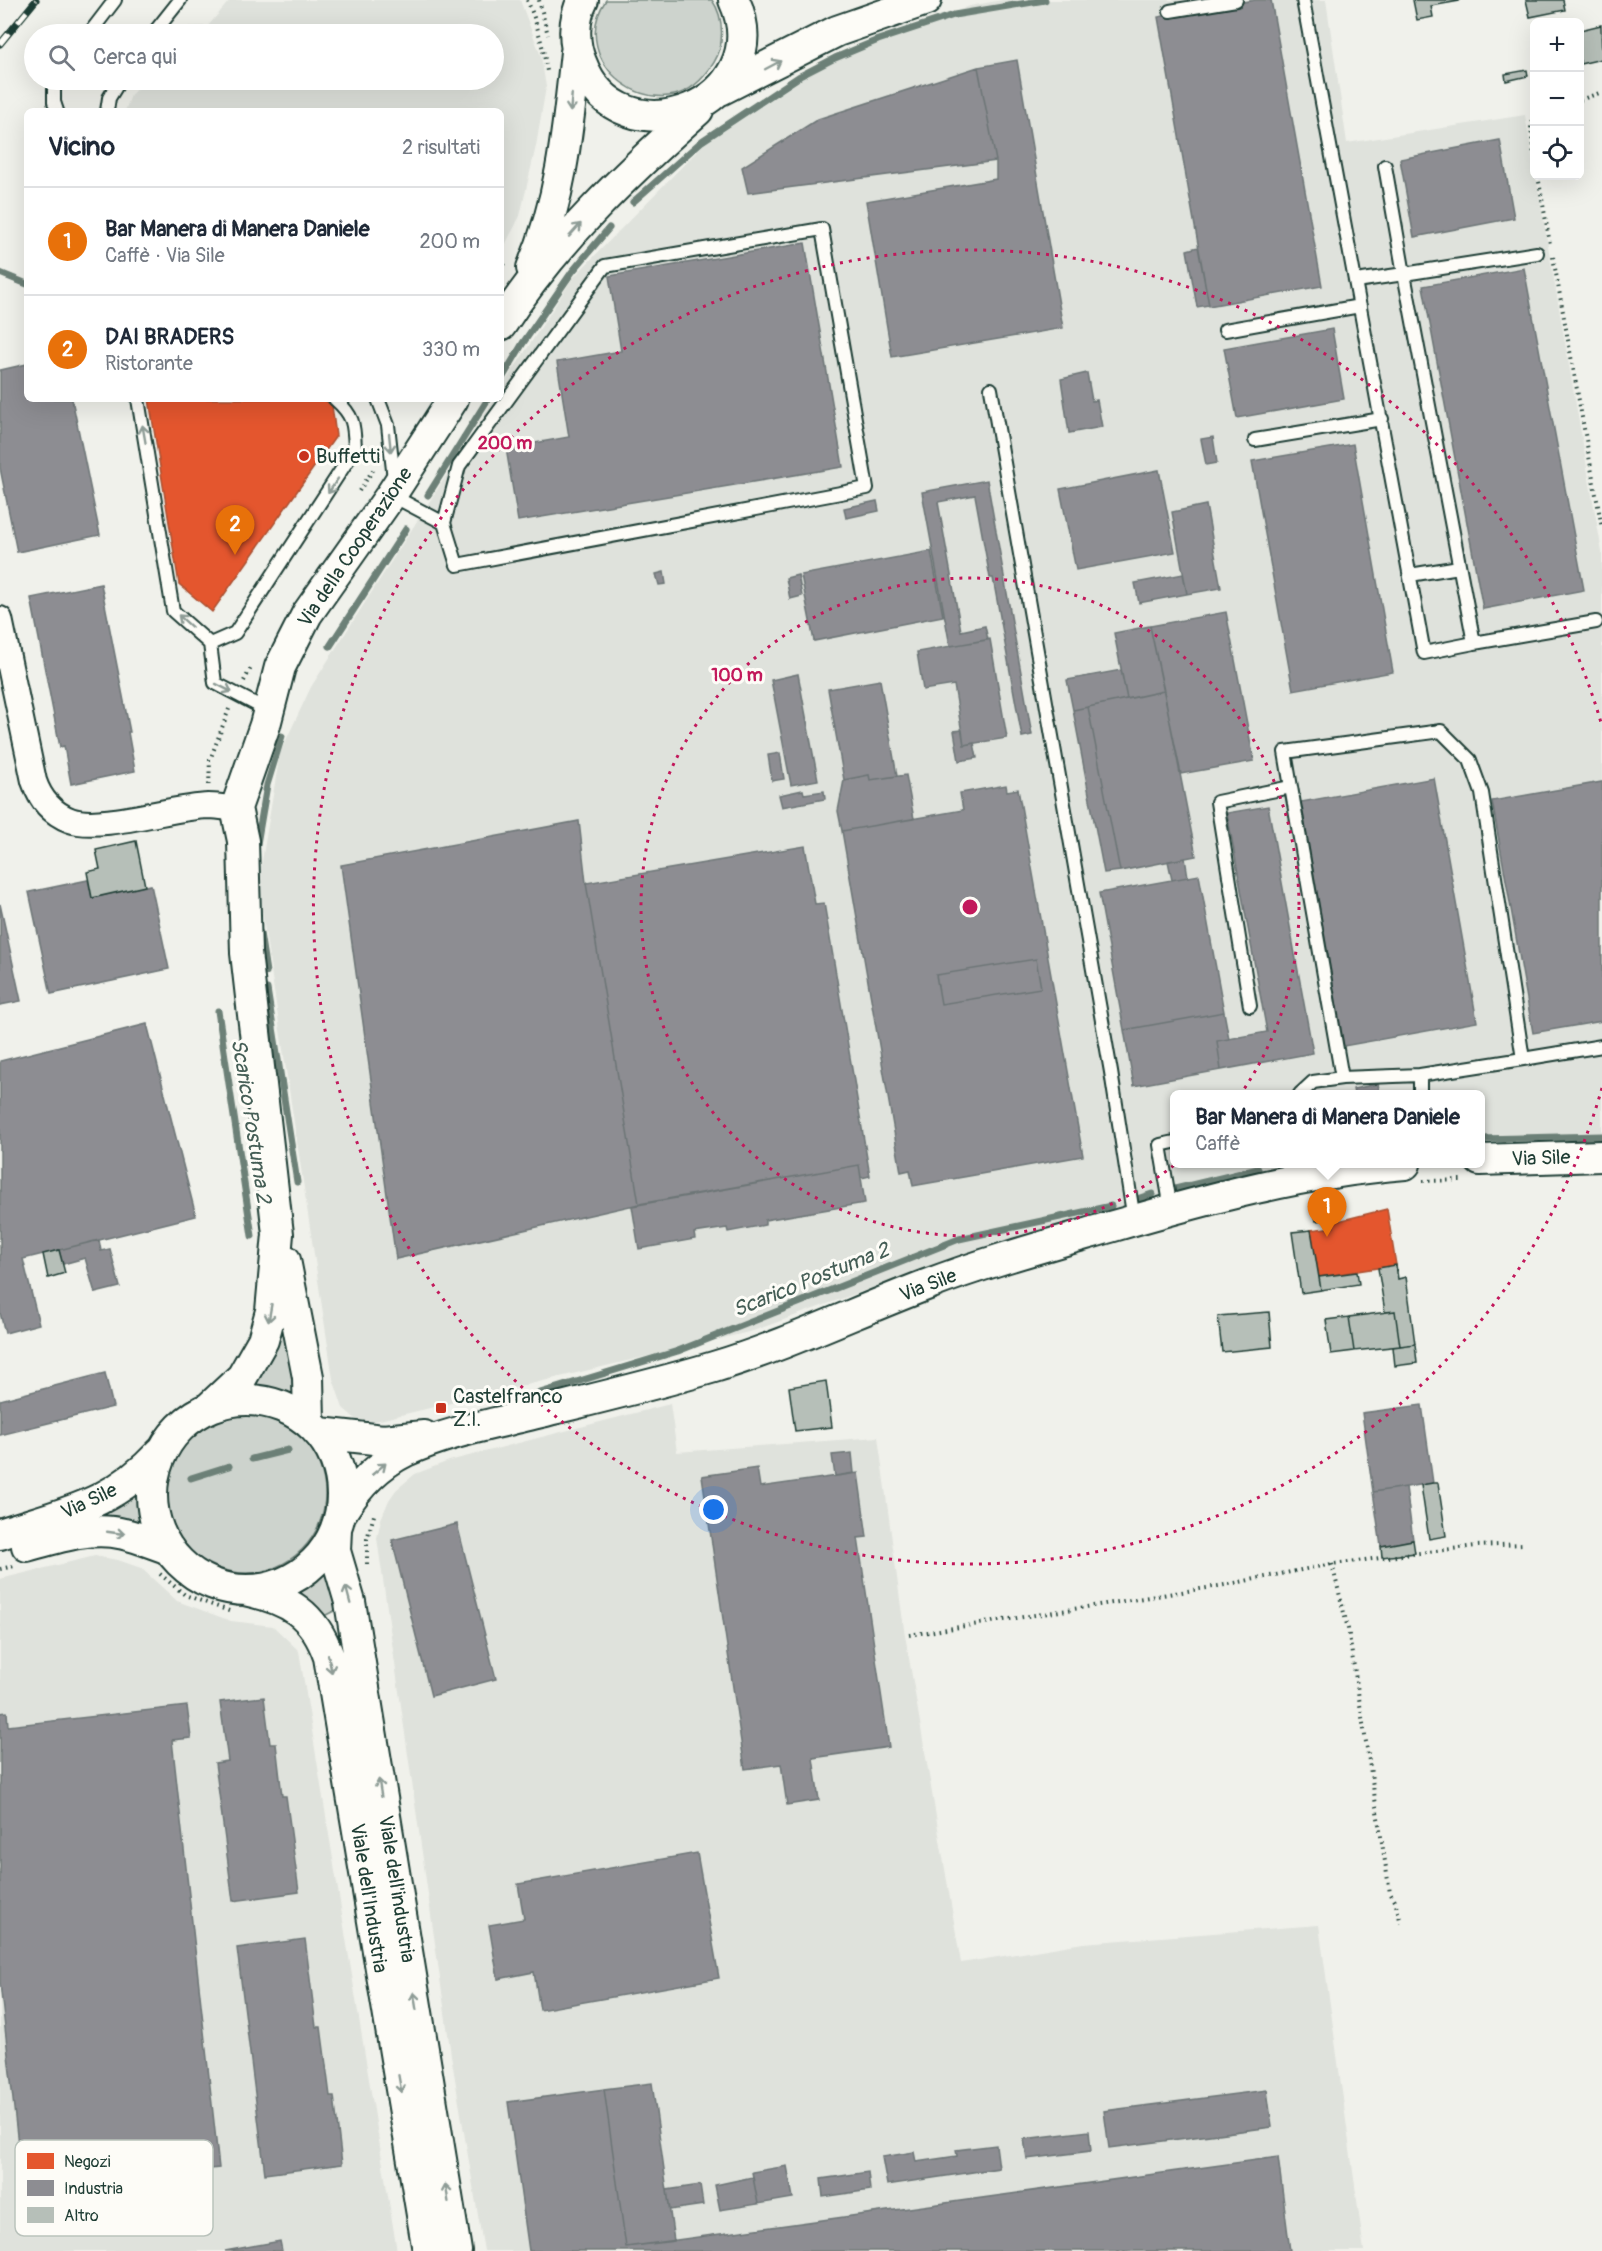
<!DOCTYPE html>
<html lang="it">
<meta charset="utf-8">
<style>
body{margin:0;font-family:Pangolin,sans-serif;background:#f6f6f7;color:#1f2937}
.controls{position:absolute;right:18px;top:18px;display:grid;overflow:hidden;border-radius:9px;box-shadow:0 6px 24px #0002}
.controls button{width:54px;height:54px;display:grid;place-items:center;padding:0;border:0;border-bottom:2px solid #e0e1e3;background:#fff;color:#1f2937;font:30px sans-serif}
.you{position:absolute;left:714px;top:1510px;width:21px;height:21px;margin:-15px;border:4px solid #fff;border-radius:50%;background:#1a73e8;box-shadow:0 0 0 9px #1a73e833}
.badge{display:grid;place-items:center;width:39px;height:39px;border-radius:50%;background:#b45309;color:#fff;font-size:20px;font-weight:700}
.pin{position:absolute;translate:-50% -50px;filter:drop-shadow(0 2px 3px #0008)}
.pin::after{content:'';position:absolute;top:32px;width:21px;height:18px;background:inherit;clip-path:polygon(0 0,100% 0,50% 100%)}
.popup{position:absolute;left:1170px;top:1090px;width:315px;height:78px;box-sizing:border-box;display:grid;place-content:center;border-radius:9px;background:#fff;filter:drop-shadow(0 2px 4px #0005);font-size:20px;white-space:nowrap;color:#747a83}
.popup b{font-size:22px;color:#1f2937}
.popup::after{content:'';position:absolute;left:50%;top:100%;margin-left:-12px;border:12px solid transparent;border-top-color:#fff}
.list{margin:0;padding:0;list-style:none}
h2{display:flex;justify-content:space-between;align-items:center;height:78px;margin:0;padding:0 24px;font-size:26px}
h2 small{font-size:20px;font-weight:400;color:#747a83}
.list li{display:grid;grid-template-columns:39px 1fr auto;gap:18px;align-items:center;box-sizing:border-box;height:108px;padding:0 24px;border-top:2px solid #e0e1e3}
.list b{display:block;font-size:22px;white-space:nowrap}
.list p{margin:0;font-size:20px;white-space:nowrap;color:#747a83}
.list em{font-size:20px;font-style:normal;color:#747a83}
.icon{flex:none;width:33px;height:33px;fill:none;stroke:currentColor;stroke-width:2;stroke-linecap:round;stroke-linejoin:round}
.map{position:relative;flex:none;width:1602px;height:2251px;overflow:hidden}
.search{position:absolute;background:#fff;box-shadow:0 6px 24px #0002;left:24px;top:24px;width:480px;height:66px;display:flex;align-items:center;gap:15px;box-sizing:border-box;padding:0 21px;border-radius:33px;color:#747a83;font-size:22px}
.panel{position:absolute;background:#fff;box-shadow:0 6px 24px #0002;left:24px;top:108px;width:480px;height:294px;border-radius:9px}
.map>svg:first-child{display:block}
.built{fill:#dfe2dc}
.green{fill:#cdd3cd;stroke:#768880;stroke-width:1.5}
.shops{fill:#e4572e;stroke:#a94f30;stroke-width:1.5}
.industry{fill:#8d8d92;stroke:#6c7576;stroke-width:1.5}
.lines{fill:none;stroke-linecap:round;stroke-linejoin:round}
.stream{stroke:#6c8077;stroke-width:7}
.building{fill:#b6bfb8;stroke:#1f3d34;stroke-width:1.5}
.service-casing{stroke:#1f3d34;stroke-width:16}
.minor-casing{stroke:#1f3d34;stroke-width:28}
.tertiary-casing{stroke:#1f3d34;stroke-width:34}
.path{stroke:#1f3d34;stroke-width:4;stroke-dasharray:1.5 4.5;stroke-linecap:butt}
.service{stroke:#fdfcf7;stroke-width:12}
.minor{stroke:#fdfcf7;stroke-width:24}
.tertiary{stroke:#fdfcf7;stroke-width:30}
.rail-casing{stroke:#1f3d34;stroke-width:7}
.rail{stroke:#fdfcf7;stroke-width:4.5;stroke-dasharray:14;stroke-linecap:butt}
.oneway{stroke:#8e9c96}
.ring{fill:none;stroke:#c2185b;stroke-width:3;stroke-dasharray:3 6}
.poi-dot{fill:#c8321e;stroke:#fdfcf7;stroke-width:2}
.labels{text-anchor:middle;dominant-baseline:central;stroke-width:6;stroke-linejoin:round;paint-order:stroke}
.poi-label{font-size:20px;fill:#1f3d34;stroke:#fdfcf7;text-anchor:start}
.street-label{font-size:20px;fill:#1f3d34;stroke:#fdfcf7}
.water-label{font-size:21px;font-style:italic;fill:#455e56;stroke:#fdfcf7}
.key{fill:#fdfcf7;stroke:#bac3bc;stroke-width:1.5}
.key-label{font-size:16px;fill:#1f3d34}
.centre{fill:#c2185b;stroke:#fdfcf7;stroke-width:3}
.ring-label{font-size:18px;text-anchor:middle;font-weight:bold;fill:#c2185b;stroke:#fdfcf7;stroke-width:6;stroke-linejoin:round;paint-order:stroke}
</style>
<div class="map">
<svg width="1602" height="2251" viewBox="0 0 1602 2251">
<rect width="100%" height="100%" fill="#f0f1eb"/>
<filter id="ink" filterUnits="userSpaceOnUse"><feTurbulence type="fractalNoise" baseFrequency=".0167" numOctaves="2"/><feDisplacementMap in="SourceGraphic" scale="12" xChannelSelector="R" yChannelSelector="G"/><feConvolveMatrix kernelMatrix="1 2 1 2 8 2 1 2 1" color-interpolation-filters="sRGB"/></filter>
<g filter="url(#ink)">
<path class="built" d="M230,0H520L541,56L546,87L536,146L520,216L501,253V111H125L131,95L144,80H494V34H179L185,27L208,26Z
M1002,0H1326L1347,143L1525,115L1602,552V1134L1480,1140V1094H1174V1164H1288L995,1243L753,1331L367,1423L357,1420L343,1408L333,1379L258,885L280,753L311,687L495,399H501V389L572,279L703,145L828,62L970,6Z
M670,1404L677,1452L878,1437L904,1629L961,1963L1083,1943L1319,1925L1364,2251H484L451,2055L377,1538L381,1519L389,1500L396,1490L415,1474L449,1461Z
M95,1556L118,1560L141,1568L177,1601L231,1621L273,1626L299,1651L397,2251H0V1579Z"/>
<path class="green" d="M606,0H712C722,14 723,32 720,49C717,59 711,68 704,76C656,132 564,62 606,0Z
M278,1305L300,1383L294,1398L273,1389L253,1387Z
M167 1494a79 79 0 1 1 158 0a79 79 0 1 1-158 0Z
M138,1487L140,1509L145,1532L63,1529Z
M326,1566L336,1610L320,1618L290,1592L310,1580Z"/>
<path class="shops" d="M149,399H323L332,406L336,436L212,612L179,584Z
M1387,1209L1396,1265L1319,1277L1311,1230L1334,1227V1222Z"/>
<path class="industry" d="M1255,0H1271L1322,286L1209,306L1158,17Z
M1017,60L1063,328L892,357L866,201L996,179V161L978,67Z
M978,67L996,161L748,193L742,167L818,119Z
M1500,140L1514,218L1414,237L1400,159Z
M805,243L843,467L518,521L506,448L569,437L557,362L621,351L609,276Z
M1198,247L1209,305L1197,307L1187,250Z
M1524,268L1584,590L1483,609L1423,286Z
M1332,329L1344,399L1237,418L1224,348Z
M27,364V399H72L100,535L17,552L0,468V370Z
M1087,373L1092,401L1097,400L1102,427L1069,433L1061,379Z
M1213,437L1217,463L1206,465L1201,439Z
M1353,444L1393,672L1293,690L1252,461Z
M1159,470L1175,552L1076,570L1060,489Z
M987,480L1032,735L1022,737L993,578H990L975,495L938,502L961,631L985,626L988,640L950,646L922,492Z
M877,501L879,511L846,518L844,508Z
M1206,505L1221,588L1187,594L1172,512Z
M931,551L943,616L814,641L801,575Z
M664,572L666,584L659,585L656,574Z
M1183,574L1187,594L1139,603L1135,583Z
M798,575L802,596L790,599L786,578Z
M101,584L130,732H128L135,771L71,784L64,746L60,747L31,598Z
M1226,612L1254,761L1181,774L1150,626Z
M1150,626L1164,691L1127,699L1114,633Z
M990,639L1007,738L964,745L954,685L923,690L917,652Z
M1121,670L1127,699L1073,710L1067,680Z
M798,674L818,780L791,785L771,680Z
M880,680L897,776L870,780L869,775L844,780L828,689Z
M1164,691L1196,856L1120,871L1088,707Z
M1088,707L1120,871L1104,873L1073,710Z
M962,730L964,745L974,743L977,758L959,761L954,731Z
M780,753L784,779L772,781L768,755Z
M869,775L870,780L906,775L914,819L842,831L838,811L844,780Z
M1434,778L1477,1022L1344,1046L1301,802Z
M1602,782V1021L1533,1033L1492,801Z
M1006,785L1007,791L1018,789L1083,1156L913,1186L910,1170L901,1172L842,831L963,810L960,793Z
M803,790L804,794L824,791L825,799L782,807L779,795Z
M1268,806L1313,1053L1221,1070L1217,1041L1267,1032L1227,813Z
M579,821L586,883L639,1204L396,1259L341,865Z
M805,846L815,904L824,903L870,1176L861,1178L859,1165L639,1204L586,883Z
M1185,858L1188,877L1172,880L1168,861Z
M1199,875L1224,1012L1124,1030L1099,893Z
M88,880L92,898L151,885L169,969L51,994L29,892Z
M0,904L21,1001L0,1005Z
M1036,959L1041,988L941,1004L936,975Z
M1224,1012L1229,1039L1217,1041L1221,1070L1134,1086L1124,1030Z
M147,1024L196,1216L23,1259L39,1324L5,1333L0,1313V1061Z
M1378,1084L1380,1094H1354L1353,1089Z
M859,1165L865,1203L765,1220V1225L728,1232L727,1228L694,1233L695,1239L639,1249L632,1206Z
M99,1240L101,1251L110,1249L120,1287L95,1293L85,1258L63,1264L59,1250Z
M105,1373L113,1407L0,1435V1400Z
M1422,1405L1433,1483L1373,1492L1362,1413Z
M852,1453L854,1473L835,1476L832,1455Z
M757,1468L760,1487L858,1473L867,1537L858,1538L889,1747L813,1758L819,1800L787,1805L781,1764L745,1769L702,1476Z
M1406,1487L1413,1540L1381,1546L1373,1492Z
M457,1524L496,1679L431,1696L392,1540Z
M264,1697L270,1744H276L282,1796H286L299,1892L233,1901L215,1763L228,1761L220,1702Z
M187,1706L191,1738L172,1740L219,2168L23,2189L0,1983V1713L7,1712L8,1726Z
M697,1853L719,1978L540,2010L534,1972L498,1979L489,1925L524,1919L518,1884Z
M305,1939L316,2027H321L330,2096H334L342,2164L265,2174L237,1948Z
M652,2083L674,2241L626,2247L604,2089Z
M604,2089L626,2247L1278,2157L1290,2251H529L508,2102Z
M1267,2090L1272,2127L1109,2148L1104,2111Z
M1089,2131L1091,2151L1027,2159L1024,2139Z
M996,2145L999,2168L887,2185L882,2157L914,2152L916,2162L957,2156L956,2150Z
M787,2166L793,2198L758,2204L752,2172Z
M868,2172L870,2190L823,2197L821,2179Z
M753,2177L758,2204L720,2210L715,2185Z
M700,2185L703,2205L670,2210L667,2190Z
M280,2241L282,2251H225Z"/>
<g class="lines">
<path class="stream" d="M633,202L702,141L800,76L835,58L878,40L954,15L1045,0
M0,273L27,284
M501,380L523,343L572,272L609,228
M428,495L488,399
M330,646L406,529
M257,844L267,785L282,736
M260,933L266,972
M267,989L297,1182
M218,1011L252,1236
M1480,1139L1602,1136
M1175,1189L1258,1169
M1140,1198L1152,1194
M527,1397L678,1351L959,1239L1111,1206
M252,1459L288,1450
M191,1478L229,1466"/>
</g>
<path class="building" d="M1413,0H1459V1L1431,6L1433,17L1417,20Z
M1526,0H1563L1565,10L1530,17Z
M1601,25L1602,59L1580,64V30Z
M1527,70L1528,76L1506,81L1505,74Z
M136,841L145,886L92,898L87,872L100,869L96,850Z
M1328,1197L1332,1219L1316,1221L1312,1199Z
M1311,1230L1321,1290L1301,1293L1292,1232Z
M59,1250L65,1273L48,1278L43,1254Z
M1396,1265L1398,1279L1406,1277L1415,1344L1400,1346L1395,1311L1385,1312L1378,1268Z
M1357,1272L1359,1284L1321,1290L1319,1277Z
M1395,1311L1400,1346L1354,1351L1349,1317Z
M1269,1312L1272,1347L1222,1352L1218,1316Z
M1349,1317L1354,1351L1331,1354L1326,1320Z
M1415,1344L1417,1363L1395,1366L1393,1347Z
M826,1381L832,1427L795,1431L789,1387Z
M1433,1483H1438L1446,1536L1429,1539L1421,1485Z
M1413,1540L1415,1553L1382,1557L1381,1546Z"/>
<g class="lines">
<g class="service-casing">
<path id="service" d="M1303,0L1424,653L1474,643L1404,274L1356,281
M1170,11L1236,0
M89,34L115,0
M153,34L180,0
M54,80V102L57,111
M107,111L109,98L120,80
M1385,166L1404,274L1537,253
M1225,330L1360,306
M991,389L1111,1072L1134,1220
M138,399L173,611L210,644L235,633L355,449C354,424 354,416 335,399
M378,399L388,425L394,479
M1255,440L1382,419
M391,495L444,523L459,466L605,266L822,229L867,488L457,565L444,523
M1410,575L1459,567
M1474,643L1596,622
M210,644L215,683L269,711
M1291,787L1285,752L1441,731L1470,760L1482,793L1523,1059L1420,1075
M1250,1006L1217,802L1291,787L1342,1078L1420,1075V1094
M1523,1059L1602,1046
M1300,1094L1313,1082L1342,1078
M1171,1209L1160,1145L1174,1142"/>
</g>
<g class="minor-casing">
<path id="minor" d="M0,619L34,781C40,799 52,813 70,820C100,831 173,807 208,806C217,806 226,808 236,808"/>
</g>
<g class="tertiary-casing">
<path id="tertiary" d="M583,0C573,19 573,43 581,62C621,168 780,101 734,0
M720,90L837,31L926,0
M532,268C562,198 568,127 576,52
M501,325C554,243 625,175 698,110
M1480,1160L1602,1156
M285,1260L308,1377L309,1422
M152 1495a95 95 0 1 1 190 0a95 95 0 1 1-190 0Z
M210,1407L242,1377L263,1340L271,1311L278,1234L246,953L243,841L236,808L265,725L280,667L307,614L391,495L453,399
M320,1433L383,1440L424,1436
M341,1513C357,1487 379,1464 406,1451C443,1434 482,1426 521,1417C585,1401 650,1386 714,1367C787,1345 855,1312 926,1285C986,1262 1048,1245 1110,1227C1207,1199 1305,1172 1405,1164
M336,1529L335,1551L350,1602L456,2251
M0,1534C66,1512 111,1506 161,1452
M27,1546C59,1537 91,1526 124,1534C139,1537 154,1544 169,1549
M245,1590C288,1599 314,1613 329,1657L428,2251"/>
</g>
<path class="path" d="M527,0C537,22 543,47 547,71
M539,0L548,35
M1580,100L1602,92
M1534,115L1531,128L1534,156
M1538,176L1550,244
M1553,257L1602,528
M501,270L507,260
M359,491L375,467
M244,681L252,666
M209,785L210,760L229,709
M1423,1181L1464,1180
M367,1564V1539L375,1512
M1332,1564L1348,1629L1390,1893L1395,1901L1401,1923
M0,1569L14,1566
M160,1574L185,1595L229,1611
M909,1635L1219,1586L1332,1564L1476,1546L1523,1544"/>
<use href="#service" class="service"/>
<use href="#minor" class="minor"/>
<use href="#tertiary" class="tertiary"/>
<g class="rail-casing">
<path id="rail" d="M0,44L36,0"/>
</g>
<use href="#rail" class="rail"/>
</g>
<defs><path id="oneway-shaft" d="M-6 0H5M1.5-3L5.5 0L1.5 3" fill="none" stroke-width="1.6" stroke-linecap="round" stroke-linejoin="round" transform="scale(1.5)"/></defs>
<g class="oneway">
<use href="#oneway-shaft" transform="translate(773 65) rotate(-28)"/>
<use href="#oneway-shaft" transform="translate(571 103) rotate(95)"/>
<use href="#oneway-shaft" transform="translate(575 230) rotate(-48)"/>
<use href="#oneway-shaft" transform="translate(144 434) rotate(-100)"/>
<use href="#oneway-shaft" transform="translate(390 443) rotate(84)"/>
<use href="#oneway-shaft" transform="translate(333 486) rotate(124)"/>
<use href="#oneway-shaft" transform="translate(185 621) rotate(-138)"/>
<use href="#oneway-shaft" transform="translate(224 688) rotate(27)"/>
<use href="#oneway-shaft" transform="translate(270 1313) rotate(100)"/>
<use href="#oneway-shaft" transform="translate(379 1469) rotate(-40)"/>
<use href="#oneway-shaft" transform="translate(116 1533) rotate(8)"/>
<use href="#oneway-shaft" transform="translate(348 1595) rotate(-105)"/>
<use href="#oneway-shaft" transform="translate(330 1664) rotate(78)"/>
<use href="#oneway-shaft" transform="translate(380 1788) rotate(-99)"/>
<use href="#oneway-shaft" transform="translate(415 2001) rotate(-99)"/>
<use href="#oneway-shaft" transform="translate(400 2084) rotate(80)"/>
<use href="#oneway-shaft" transform="translate(447 2193) rotate(-99)"/>
</g>
</g>
<g class="ring">
<circle cx="970" cy="907" r="329"/>
<path d="M1602 1088A657 657 0 1 1 1602 726"/>
</g>
<g class="poi-dot">
<circle cx="304" cy="456" r="6"/>
<rect x="435" y="1402" width="12" height="12" rx="3"/>
</g>
<g class="labels">
<g class="poi-label">
<text x="316" y="456">Buffetti</text>
<text x="453" y="1396">Castelfranco<tspan x="453" dy="23">Z.I.</tspan></text>
</g>
<g class="street-label">
<text transform="translate(355 547) rotate(-56)">Via della Cooperazione</text>
<text transform="translate(1541 1158) rotate(-2)">Via Sile</text>
<text transform="translate(928 1285) rotate(-21)">Via Sile</text>
<text transform="translate(89 1501) rotate(-25)">Via Sile</text>
<text transform="translate(397 1889) rotate(81)">Viale dell'industria</text>
<text transform="translate(369 1898) rotate(81)">Viale dell'Industria</text>
</g>
<g class="water-label">
<text transform="translate(251 1121) rotate(81)">Scarico Postuma 2</text>
<text transform="translate(811 1280) rotate(-22)">Scarico Postuma 2</text>
</g>
</g>
<rect x="15" y="2140" width="198" height="96" rx="9" class="key"/>
<rect x="27" y="2153" width="27" height="16" fill="#e4572e"/>
<rect x="27" y="2180" width="27" height="16" fill="#8d8d92"/>
<rect x="27" y="2207" width="27" height="16" fill="#b6bfb8"/>
<g class="key-label">
<text x="64" y="2167">Negozi</text>
<text x="64" y="2194">Industria</text>
<text x="64" y="2221">Altro</text>
</g>
<circle cx="970" cy="907" r="9" class="centre"/>
<g class="ring-label">
<text x="505" y="449">200 m</text>
<text x="737" y="681">100 m</text>
</g>
</svg>
<div class="controls">
<button>+</button>
<button>−</button>
<button><svg class="icon" aria-label="locate" viewBox="0 0 24 24"><circle cx="12" cy="12" r="6"/><path d="M12 2v4M12 18v4M2 12h4M18 12h4"/></svg></button>
</div>
<div class="you"></div>
<div class="pin badge" style="left:1327px;top:1237px;background:#e8710a">1</div>
<div class="popup"><b>Bar Manera di Manera Daniele</b>Caffè</div>
<div class="pin badge" style="left:235px;top:555px;background:#e8710a">2</div>
<div class="search"><svg class="icon" aria-label="search" viewBox="0 0 24 24"><circle cx="10" cy="10" r="6"/><path d="M15 15l6 6"/></svg>Cerca qui</div>
<section class="panel">
<h2>Vicino<small>2 risultati</small></h2>
<ul class="list">
<li><span class="badge" style="background:#e8710a">1</span><div><b>Bar Manera di Manera Daniele</b><p>Caffè · Via Sile</p></div><em>200 m</em></li>
<li><span class="badge" style="background:#e8710a">2</span><div><b>DAI BRADERS</b><p>Ristorante</p></div><em>330 m</em></li>
</ul>
</section>
</div>
